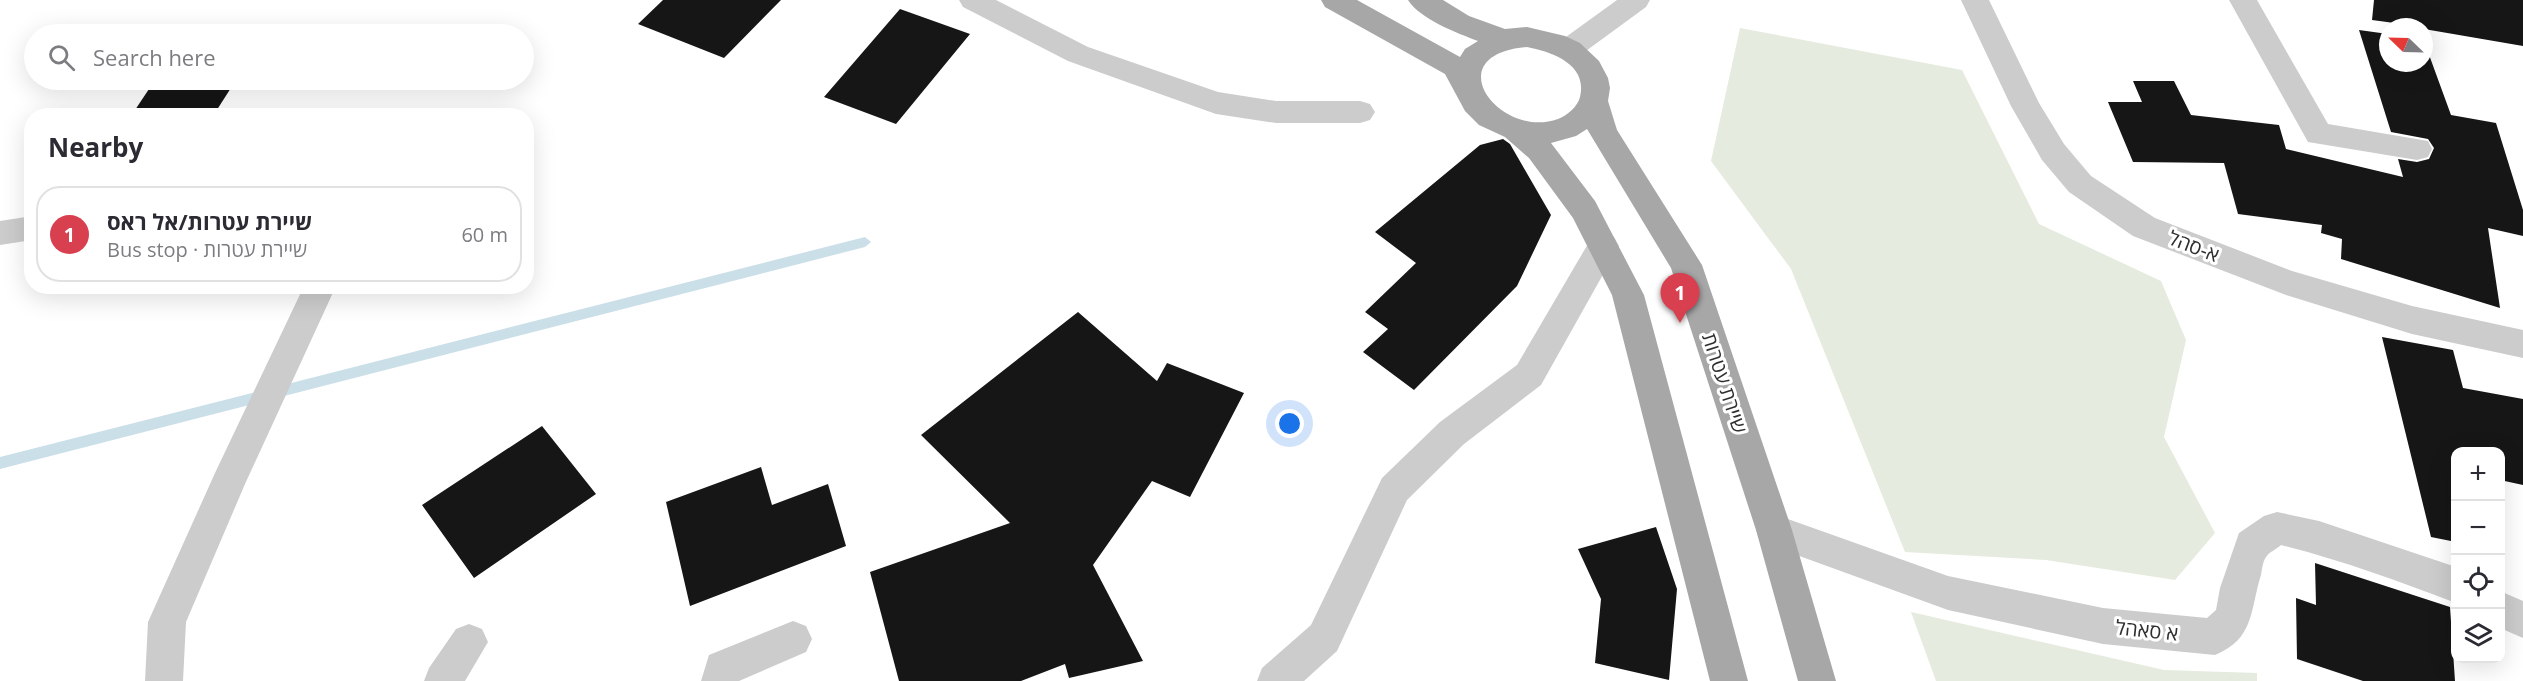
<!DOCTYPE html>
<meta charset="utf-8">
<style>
body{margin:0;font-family:"Open Sans","Noto Sans Hebrew",sans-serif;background:#f2f2f3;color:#2b2b33}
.controls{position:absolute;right:18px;bottom:18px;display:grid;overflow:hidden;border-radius:12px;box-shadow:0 6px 24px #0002}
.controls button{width:54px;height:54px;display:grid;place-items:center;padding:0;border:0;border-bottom:2px solid #e1e1e2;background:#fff;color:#2b2b33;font:30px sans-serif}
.compass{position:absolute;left:2379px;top:18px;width:54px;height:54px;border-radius:50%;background:#fff;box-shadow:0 6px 24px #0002;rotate:293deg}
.you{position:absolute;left:1290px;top:424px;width:21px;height:21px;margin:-15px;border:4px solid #fff;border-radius:50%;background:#1a73e8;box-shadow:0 0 0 9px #1a73e833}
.badge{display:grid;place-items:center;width:39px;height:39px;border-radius:50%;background:#d83f4f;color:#fff;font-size:20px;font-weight:700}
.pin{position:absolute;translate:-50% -50px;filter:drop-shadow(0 2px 3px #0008)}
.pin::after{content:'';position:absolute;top:32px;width:21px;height:18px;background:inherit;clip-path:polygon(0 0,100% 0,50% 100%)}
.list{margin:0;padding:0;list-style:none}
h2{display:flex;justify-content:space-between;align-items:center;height:78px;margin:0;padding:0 24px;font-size:26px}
h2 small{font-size:20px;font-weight:400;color:#7c7c81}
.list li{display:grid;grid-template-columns:39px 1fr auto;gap:18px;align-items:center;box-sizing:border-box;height:96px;margin:0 12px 12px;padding:0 12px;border:2px solid #e1e1e2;border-radius:24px}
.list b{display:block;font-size:22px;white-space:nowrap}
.list p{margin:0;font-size:20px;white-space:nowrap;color:#7c7c81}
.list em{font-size:20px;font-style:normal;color:#7c7c81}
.icon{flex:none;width:33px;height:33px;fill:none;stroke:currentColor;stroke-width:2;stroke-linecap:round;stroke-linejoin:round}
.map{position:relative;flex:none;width:2523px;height:681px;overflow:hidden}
.search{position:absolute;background:#fff;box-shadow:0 6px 24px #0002;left:24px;top:24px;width:510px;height:66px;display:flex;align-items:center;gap:15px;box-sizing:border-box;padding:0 21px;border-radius:33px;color:#7c7c81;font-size:22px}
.panel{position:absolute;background:#fff;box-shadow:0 6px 24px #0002;left:24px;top:108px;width:510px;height:186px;border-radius:24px}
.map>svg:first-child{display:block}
.green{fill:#e5ebde}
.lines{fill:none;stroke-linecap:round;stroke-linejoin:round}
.stream{fill:#cbdfe9;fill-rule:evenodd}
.building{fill:#161616}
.minor{fill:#ccc;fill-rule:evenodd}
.major{fill:#a7a7a7;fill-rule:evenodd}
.labels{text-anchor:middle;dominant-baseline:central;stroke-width:6;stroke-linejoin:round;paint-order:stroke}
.street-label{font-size:20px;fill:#2f2f2f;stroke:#fff}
</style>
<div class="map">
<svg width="2523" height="681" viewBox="0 0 2523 681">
<rect width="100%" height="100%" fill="#fff"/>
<path class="green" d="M1740,28L1962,70L2039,224L2161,281L2186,340L2164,437L2215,533L2175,580L2046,560L1905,552L1791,269L1711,161Z
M1911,612L2164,670L2257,673V681H1936Z"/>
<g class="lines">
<path class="stream" d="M865,237L871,242L865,247L0,469V457Z"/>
</g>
<path class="building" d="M663,0H781L724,58L638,24Z
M2374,0H2523V46L2424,29V27L2372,20Z
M900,9L970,34L896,124L824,97Z
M193,24L270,26L265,34H186Z
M2359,30L2388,34V63H2424V41L2451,115L2496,123L2523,210V236L2488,228L2500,308L2341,259L2342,239L2321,233L2322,225L2238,214L2224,163L2133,162L2108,102H2142L2133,81H2174L2191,115L2279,125L2286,149L2403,177L2398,159L2417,162L2429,159L2434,148L2428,139L2391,132Z
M155,80H236L213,116H131Z
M1503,139L1510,144L1551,215L1517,286L1414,390L1363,352L1388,329L1365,312L1416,263L1375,232L1480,145Z
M1078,312L1157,381L1167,363L1244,393L1190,497L1152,481L1093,565L1143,661L1069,678L1065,664L1021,681H899L870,572L1010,523L921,435Z
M2382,337L2453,350L2463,388L2523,399V485L2500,480V452H2456V542L2431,537Z
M542,426L596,494L474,578L422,505Z
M761,467L772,505L828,484L846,546L690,606L666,502Z
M1656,527L1677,589L1669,680L1595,663L1601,599L1578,549Z
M2315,563L2450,607L2455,681H2363L2297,659L2296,598L2316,605Z"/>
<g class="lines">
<path class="minor" d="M959,0H996L1088,47L1218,92L1276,101H1360L1370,104L1375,112L1370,120L1360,123H1276L1216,114L1068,61L963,7Z
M1617,0H1650L1646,7L1579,56L1569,59L1559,56L1555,49L1559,42Z
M1961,0H1989L2039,103L2064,144L2091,176L2155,218L2292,271L2412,306L2523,330V358L2412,334L2286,295L2133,236L2069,192L2042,160L2011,106Z
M2229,0H2257L2328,124L2428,141L2432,149L2428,157L2417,160L2308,142Z
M32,216V240L0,245V221Z
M1603,233L1614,237L1619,246L1541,385L1464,444L1407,500L1337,651L1304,681H1257L1262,668L1311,625L1382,478L1440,422L1517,365L1592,237Z
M304,286H336L245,484L186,622L183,681H145L148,622L215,473Z
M2277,512L2319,521L2456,567V603C2398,581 2341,560 2281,545C2277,549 2269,552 2266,557C2263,561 2262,569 2261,575C2250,609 2255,639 2215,655L2103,644L1948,610L1761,542L1756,530L1761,518L1774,514L1948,576L2103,608L2207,618L2216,610L2220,588L2239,533L2264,516Z
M2500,591L2523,601V638L2500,628Z
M793,621L806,626L812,639L806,652L739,681H701L709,655Z
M469,624L482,629L488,642L465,681H424L429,668L456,629Z"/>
<path class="major" d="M1321,0H1357L1460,57L1465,49L1478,41C1457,33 1420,19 1408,0H1443L1469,16L1505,29L1527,27L1565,36L1580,43L1599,61L1608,78L1610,88L1608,101L1617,130L1702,265L1792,530L1836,681H1798L1756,530L1671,268L1587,129L1576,136L1551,143L1595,201L1644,295L1748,681H1710L1612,295L1573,218L1529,158L1505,137L1479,125L1465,111L1445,74L1325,7ZM1527,47C1552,52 1588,64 1580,97C1578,106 1567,116 1558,119C1500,140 1435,55 1527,47Z"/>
</g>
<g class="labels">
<g class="street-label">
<text transform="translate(2194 246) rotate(21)">א-סהל</text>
<text transform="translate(1725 383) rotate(72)">שיירת עטרות</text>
<text transform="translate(2147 630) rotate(6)">א סאהל</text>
</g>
</g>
</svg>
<div class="controls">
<button>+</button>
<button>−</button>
<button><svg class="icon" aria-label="locate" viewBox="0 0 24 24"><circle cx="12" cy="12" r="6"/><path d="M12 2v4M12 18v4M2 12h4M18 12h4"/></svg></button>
<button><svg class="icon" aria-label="layers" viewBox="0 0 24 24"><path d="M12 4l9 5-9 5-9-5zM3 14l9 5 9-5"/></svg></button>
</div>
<svg class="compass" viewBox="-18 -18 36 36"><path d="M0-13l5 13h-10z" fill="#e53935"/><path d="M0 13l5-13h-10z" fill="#7c7c81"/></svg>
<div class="you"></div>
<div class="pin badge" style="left:1680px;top:323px">1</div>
<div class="search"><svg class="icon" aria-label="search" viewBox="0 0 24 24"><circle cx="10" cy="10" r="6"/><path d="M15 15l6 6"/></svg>Search here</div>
<section class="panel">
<h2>Nearby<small></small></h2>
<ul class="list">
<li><span class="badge">1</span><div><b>שיירת עטרות/אל ראס</b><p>Bus stop · שיירת עטרות</p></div><em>60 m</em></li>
</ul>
</section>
</div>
